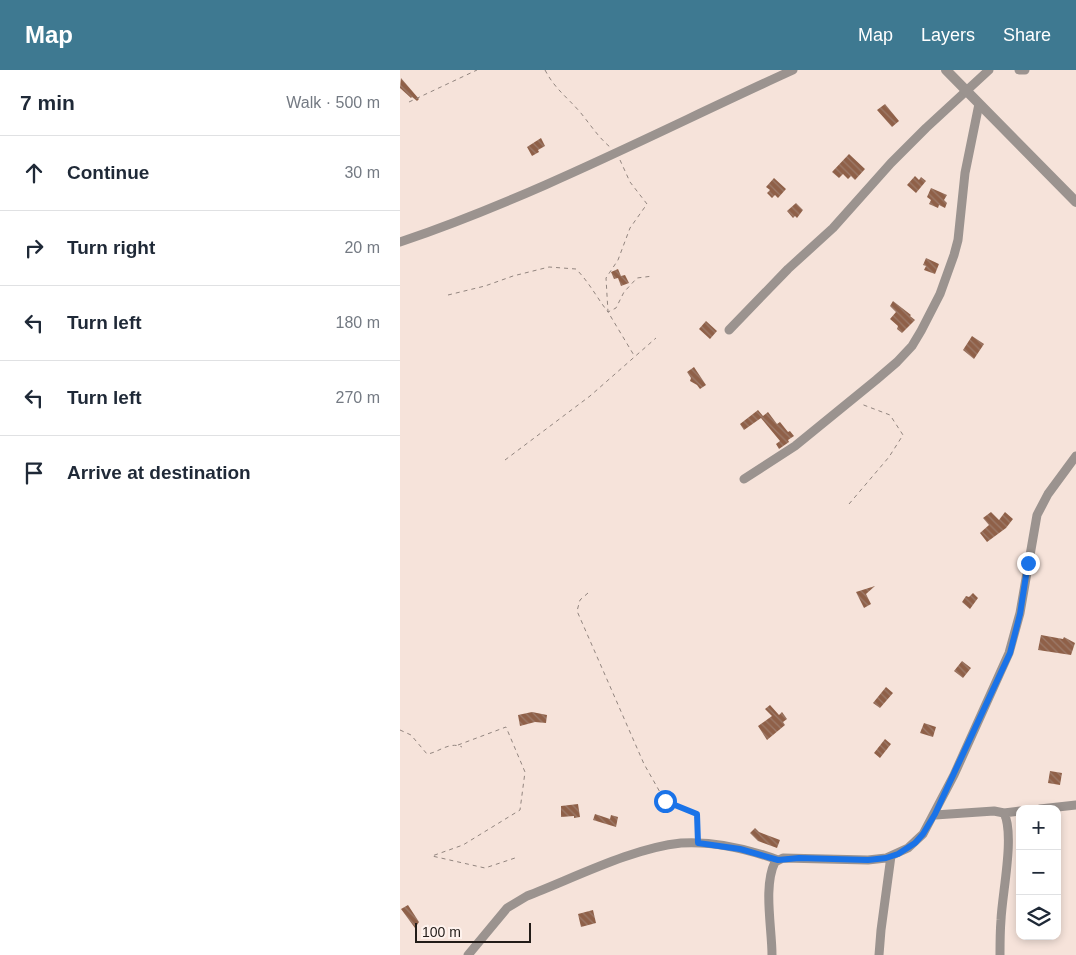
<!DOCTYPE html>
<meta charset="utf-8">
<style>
body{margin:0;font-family:Arial,sans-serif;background:#f2f2f3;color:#1f2937}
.controls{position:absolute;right:15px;bottom:15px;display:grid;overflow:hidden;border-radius:10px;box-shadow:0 2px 8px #0003}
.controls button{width:45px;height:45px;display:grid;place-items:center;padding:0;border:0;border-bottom:1px solid #e0e1e3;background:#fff;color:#1f2937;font:25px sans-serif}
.scale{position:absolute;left:15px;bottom:12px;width:116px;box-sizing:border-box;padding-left:5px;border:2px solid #221c18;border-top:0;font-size:14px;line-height:18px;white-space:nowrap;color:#221c18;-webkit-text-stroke:4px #fef2ed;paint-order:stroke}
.stop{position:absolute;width:15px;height:15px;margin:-11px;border:4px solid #1a73e8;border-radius:50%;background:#fff}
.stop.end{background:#1a73e8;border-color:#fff;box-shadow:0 1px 5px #0008}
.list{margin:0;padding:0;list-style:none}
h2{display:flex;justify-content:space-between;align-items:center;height:65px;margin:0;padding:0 20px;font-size:21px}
h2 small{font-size:16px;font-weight:400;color:#747a83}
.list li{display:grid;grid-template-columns:32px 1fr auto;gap:15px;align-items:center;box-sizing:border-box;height:75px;padding:0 20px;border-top:1px solid #e0e1e3}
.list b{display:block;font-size:19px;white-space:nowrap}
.list em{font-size:16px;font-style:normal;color:#747a83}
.icon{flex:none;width:28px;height:28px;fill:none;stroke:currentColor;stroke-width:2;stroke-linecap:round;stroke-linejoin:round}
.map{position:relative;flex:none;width:676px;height:885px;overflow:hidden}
header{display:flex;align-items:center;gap:30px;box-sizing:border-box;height:70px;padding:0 25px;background:#3e7991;color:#fff}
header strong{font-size:24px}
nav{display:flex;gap:28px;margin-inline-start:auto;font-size:18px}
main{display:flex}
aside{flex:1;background:#fff}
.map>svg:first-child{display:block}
.building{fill:url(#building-back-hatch)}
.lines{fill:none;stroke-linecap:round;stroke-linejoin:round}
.path{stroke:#92857f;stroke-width:1;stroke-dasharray:4 4;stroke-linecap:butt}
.minor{stroke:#9b938f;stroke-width:9}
.tertiary{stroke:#9b938f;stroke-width:10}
.route{stroke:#1a73e8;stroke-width:6}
</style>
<header>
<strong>Map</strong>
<nav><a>Map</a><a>Layers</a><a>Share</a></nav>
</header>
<main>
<aside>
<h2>7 min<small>Walk · 500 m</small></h2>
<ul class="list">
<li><svg class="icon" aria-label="ahead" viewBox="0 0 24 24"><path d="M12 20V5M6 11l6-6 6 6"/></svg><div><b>Continue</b></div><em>30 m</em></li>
<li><svg class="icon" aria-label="right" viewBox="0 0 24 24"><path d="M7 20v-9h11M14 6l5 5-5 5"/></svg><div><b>Turn right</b></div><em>20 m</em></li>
<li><svg class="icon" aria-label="left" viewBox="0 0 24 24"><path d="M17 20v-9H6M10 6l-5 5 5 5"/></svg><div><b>Turn left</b></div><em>180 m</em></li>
<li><svg class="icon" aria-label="left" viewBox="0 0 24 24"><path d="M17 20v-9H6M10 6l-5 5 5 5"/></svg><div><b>Turn left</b></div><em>270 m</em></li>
<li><svg class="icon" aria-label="arrive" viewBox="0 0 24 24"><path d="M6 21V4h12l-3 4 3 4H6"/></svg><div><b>Arrive at destination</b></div></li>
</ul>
</aside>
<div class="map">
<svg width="676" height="885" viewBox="0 0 676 885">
<defs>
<pattern id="building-back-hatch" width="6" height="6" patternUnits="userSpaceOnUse" patternTransform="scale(1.25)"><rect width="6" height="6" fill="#8f6048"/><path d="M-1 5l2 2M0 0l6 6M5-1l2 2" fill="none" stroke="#9d7b6a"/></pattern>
</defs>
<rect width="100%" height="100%" fill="#f6e3da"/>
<path class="building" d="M1,8L19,29L17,31L12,27L11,28L0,18Z
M485,34L499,51L492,57L477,40Z
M141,68L145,76L138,80L139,82L132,86L127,77Z
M449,84L465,99L455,110L451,106L448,109L443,104L439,108L432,102Z
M515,106L519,110L521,107L526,111L516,123L507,115Z
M374,108L386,119L378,128L375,125L372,128L367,123L370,120L366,117Z
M531,118L547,125L544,130L547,133L545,138L539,135L538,138L529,134L531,130L527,127Z
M396,133L403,140L397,148L395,146L393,148L387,141Z
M526,188L539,194L535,204L524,200L526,196L523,195Z
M218,199L221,206L225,205L229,213L221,216L218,208L214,209L211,202Z
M493,231L511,245L510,246L515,250L502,263L497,259L498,256L490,249L496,242L490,236Z
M306,251L317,261L310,269L299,259Z
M572,266L584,274L574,289L563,280Z
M294,297L306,315L300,319L297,315L290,311L291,308L287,302Z
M358,340L363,346L368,342L377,354L380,352L388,362L390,361L394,366L388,370L389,372L379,379L376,374L380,371L361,348L344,360L340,354Z
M591,442L599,450L605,442L613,449L606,458L587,472L580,463L589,455L583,448Z
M475,516L466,524L471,534L464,538L456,522Z
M573,523L578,528L570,539L562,532L566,526L569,527Z
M641,565L663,569L664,567L675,573L671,585L638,580Z
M562,591L571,598L563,608L554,601Z
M486,617L493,623L480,638L473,633Z
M370,635L379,645L382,642L387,649L383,652L385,655L367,670L358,656L372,646L365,639Z
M132,642L147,645L146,653L135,652L120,656L118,645Z
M524,653L536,657L533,667L520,663Z
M485,669L491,674L480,688L474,683Z
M650,701L662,703L660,715L648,713Z
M178,734L180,747L174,748V746L161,747V736Z
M195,744L210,749L211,745L218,747L216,757L193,750Z
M355,758L359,762L380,770L377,778L358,771L350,763Z
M8,835L19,852L15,858L1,839Z
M193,840L196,853L181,857L178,844Z"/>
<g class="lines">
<path class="path" d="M145,0C155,19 166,26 180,42C190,54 198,67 210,77
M9,32L77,0
M220,90L230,112L247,134L230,158L218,190L206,208L208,242L235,287
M48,225L85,216L113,206L149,197L176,199C189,212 197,228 208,242L216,238L224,222L237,208L253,206
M105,390L190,326L256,268
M449,434L489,387L503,365L490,345L461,334
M188,523L180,530L177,541L244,694L265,731L297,744L298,765
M0,660L11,665L27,684C38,683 49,671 62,677
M58,675L106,657L125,702L120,740L63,775L32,786L85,798L118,787"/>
<path class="minor" d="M619,0H625
M0,172C136,126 263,59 393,0
M329,260L388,199L433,158L491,93L526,58L589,0
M344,409L395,376L476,310L497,292L512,276L521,261L540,224L554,185L558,170L565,103L579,34
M640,739L676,735
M604,743L620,741
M535,745L594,741L604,743C615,765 602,824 601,850C600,862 600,873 600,885
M68,885L107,838L127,826C174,808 232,778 281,773C313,771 348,779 378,790
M372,885C372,858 363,816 375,792L383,788L468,790L486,788L508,778L523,764L554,705L609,583L620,543L637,445L648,424L676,386
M479,885L481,860L491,786"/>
<path class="tertiary" d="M546,0L676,132"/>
</g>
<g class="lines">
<path class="route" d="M265,731L297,744L298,773L340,779L378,790L399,788L468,790L486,788L498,784L515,773L523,764L535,744L610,583L620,544L628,493"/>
</g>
</svg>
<div class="controls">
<button>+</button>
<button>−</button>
<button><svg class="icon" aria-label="layers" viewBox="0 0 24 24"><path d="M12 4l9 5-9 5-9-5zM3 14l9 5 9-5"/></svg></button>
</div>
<div class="scale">100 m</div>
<div class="stop" style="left:265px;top:731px"></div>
<div class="stop end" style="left:628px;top:493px"></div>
</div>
</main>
